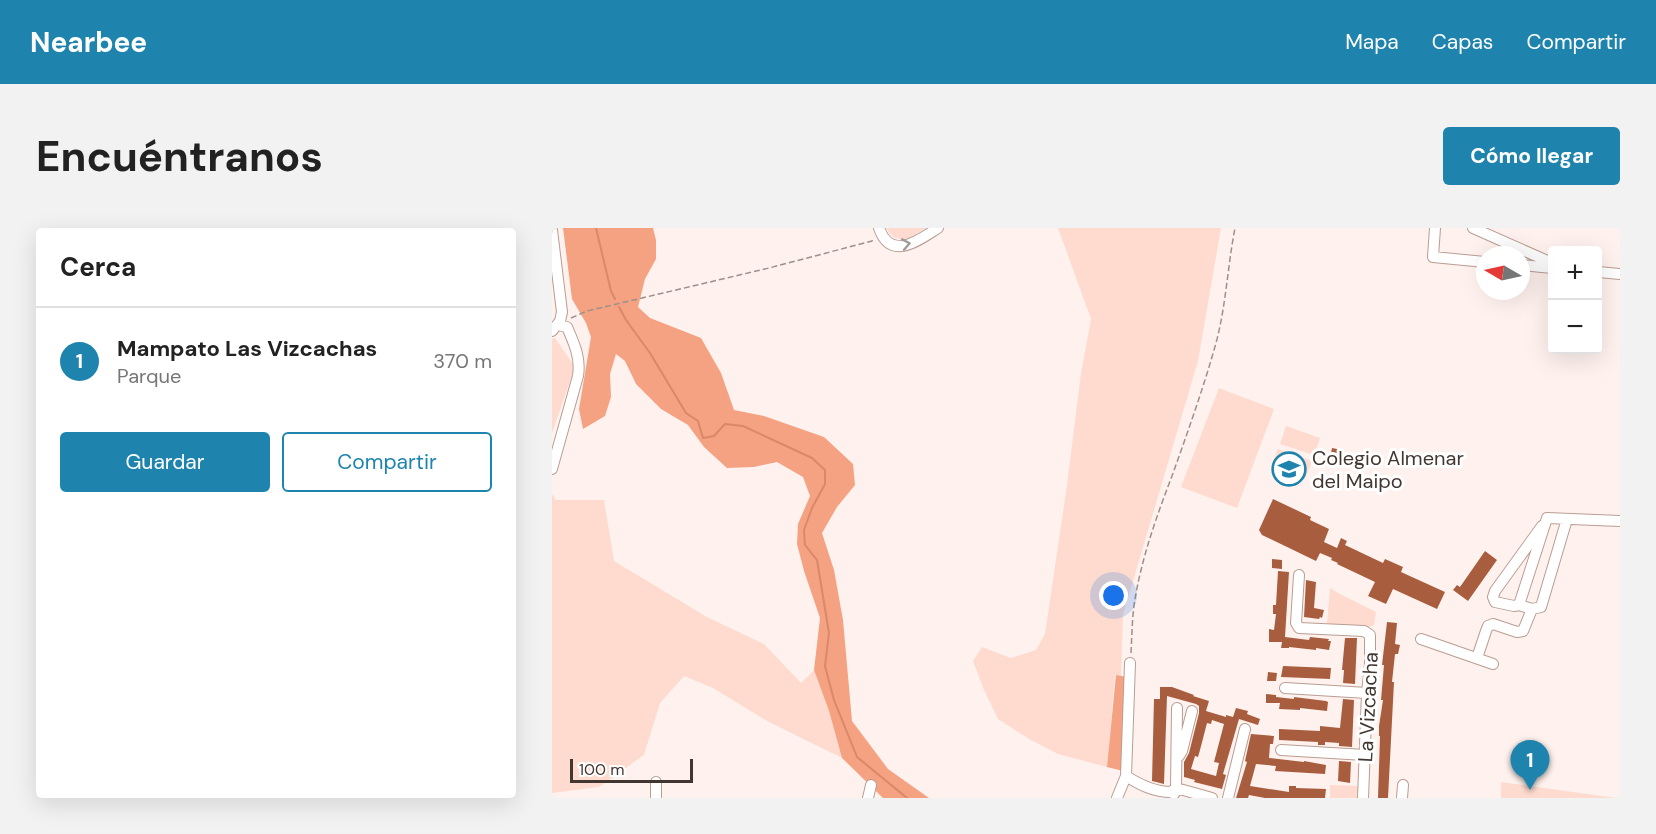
<!DOCTYPE html>
<html lang="es">
<meta charset="utf-8">
<style>
body{margin:0;font-family:"DM Sans",sans-serif;background:#f2f2f2;color:#222}
.controls{position:absolute;right:18px;top:18px;display:grid;overflow:hidden;border-radius:6px;box-shadow:0 6px 24px #0002}
.controls button{width:54px;height:54px;display:grid;place-items:center;padding:0;border:0;border-bottom:2px solid #e0e0e0;background:#fff;color:#222;font:30px sans-serif}
.compass{position:absolute;left:924px;top:18px;width:54px;height:54px;border-radius:50%;background:#fff;box-shadow:0 6px 24px #0002;rotate:279deg}
.scale{position:absolute;left:18px;bottom:15px;width:123px;box-sizing:border-box;padding-left:6px;border:3px solid #423631;border-top:0;font-size:16px;line-height:21px;white-space:nowrap;color:#423631;-webkit-text-stroke:4px #fff;paint-order:stroke}
.you{position:absolute;left:562px;top:368px;width:21px;height:21px;margin:-15px;border:4px solid #fff;border-radius:50%;background:#1a73e8;box-shadow:0 0 0 9px #1a73e833}
.badge{display:grid;place-items:center;width:39px;height:39px;border-radius:50%;background:#1e84ae;color:#fff;font-size:20px;font-weight:700}
.pin{position:absolute;translate:-50% -50px;filter:drop-shadow(0 2px 3px #0008)}
.pin::after{content:'';position:absolute;top:32px;width:21px;height:18px;background:inherit;clip-path:polygon(0 0,100% 0,50% 100%)}
.list{margin:0;padding:0;list-style:none}
h2{display:flex;justify-content:space-between;align-items:center;height:78px;margin:0;padding:0 24px;font-size:26px}
h2 small{font-size:20px;font-weight:400;color:#767676}
.list li{display:grid;grid-template-columns:39px 1fr auto;gap:18px;align-items:center;box-sizing:border-box;height:108px;padding:0 24px;border-top:2px solid #e0e0e0}
.list b{display:block;font-size:22px;white-space:nowrap}
.list p{margin:0;font-size:20px;white-space:nowrap;color:#767676}
.list em{font-size:20px;font-style:normal;color:#767676}
.actions{display:flex;gap:12px;padding:18px 24px}
.actions a{flex:1;padding:14px 0;border:2px solid #1e84ae;border-radius:6px;text-align:center;font-size:21px;color:#1e84ae}
.actions .main{background:#1e84ae;color:#fff}
.map{position:relative;flex:none;width:1068px;height:570px;overflow:hidden;border-radius:6px}
header{display:flex;align-items:center;gap:36px;box-sizing:border-box;height:84px;padding:0 30px;background:#1e84ae;color:#fff}
header strong{font-size:28px}
nav{display:flex;gap:33px;margin-inline-start:auto;font-size:21px}
.intro{display:flex;align-items:center;justify-content:space-between;box-sizing:border-box;height:144px;padding:0 36px}
h1{margin:0;font-size:42px}
.button{padding:15px 27px;border-radius:6px;background:#1e84ae;color:#fff;font-size:21px;font-weight:700}
main{display:flex;gap:36px;padding:0 36px}
aside{flex:1;background:#fff;border-radius:6px;box-shadow:0 6px 24px #0002}
.map>svg:first-child{display:block}
.green{fill:#fedbce}
.forest{fill:#f5a282}
.lines{fill:none;stroke-linecap:round;stroke-linejoin:round}
.stream{stroke:#d98869;stroke-width:2}
.building{fill:#a95d3f;fill-rule:evenodd}
.minor-casing{stroke:#b99d92;stroke-width:12}
.path{stroke:#9c908b;stroke-width:1.5;stroke-dasharray:6 3;stroke-linecap:butt}
.minor{stroke:#fff;stroke-width:10}
.oneway{stroke:#a09a98}
.labels{text-anchor:middle;dominant-baseline:central;stroke-width:6;stroke-linejoin:round;paint-order:stroke}
.poi-label{font-size:20px;fill:#423631;stroke:#fff;text-anchor:start}
.street-label{font-size:20px;fill:#423631;stroke:#fff}
</style>
<header>
<strong>Nearbee</strong>
<nav><a>Mapa</a><a>Capas</a><a>Compartir</a></nav>
</header>
<div class="intro"><h1>Encuéntranos</h1><a class="button">Cómo llegar</a></div>
<main>
<aside>
<h2>Cerca<small></small></h2>
<ul class="list">
<li><span class="badge">1</span><div><b>Mampato Las Vizcachas</b><p>Parque</p></div><em>370 m</em></li>
</ul>
<div class="actions"><a class="main">Guardar</a><a>Compartir</a></div>
</aside>
<div class="map">
<svg width="1068" height="570" viewBox="0 0 1068 570">
<rect width="100%" height="100%" fill="#fff2ee"/>
<path class="green" d="M334,0H374L353,12L341,9Z
M506,0H669L646,133L571,387L569,448L563,447L555,539L506,526L477,511L446,491L432,462L421,433L430,419L459,430L484,422L493,406L515,257L529,145L539,91Z
M3,110L23,139L0,205V111Z
M667,160L722,181L685,280L629,259Z
M734,198L768,210L762,227L728,216Z
M726,221L760,233L753,251L719,240Z
M0,266L4,272H52L62,333L155,389L212,416L249,455L262,442L277,483L290,530L215,493L161,460L132,448L108,475L92,527L47,559L0,565Z
M778,360L786,365L824,384L822,397L817,399L775,396Z
M949,554L1064,570H949Z
M778,557L806,558L805,570H778Z"/>
<path class="forest" d="M11,0H101L104,12V31L93,51L86,79L98,90L149,110L169,145L182,182L212,188L272,209L301,236L303,257L285,279L270,305L282,342L291,392L300,493L336,541L377,570H331L290,530L277,483L262,442L268,390L252,343L245,316L246,296L258,268L251,249L225,234L202,239L175,240L152,219L136,197L109,181L84,156L73,133L64,126L58,146L59,169L53,188L31,201L27,181L39,109L34,95L20,71Z
M564,447L575,449L571,543L555,539Z"/>
<g class="lines">
<path class="stream" d="M44,0L59,63L63,71
M67,79L74,92L98,125L134,185L146,193L151,210L162,208L173,196L191,198L260,230L273,242V256L260,280L252,302L253,317L265,332L277,405L273,438L282,472L305,529L355,570"/>
</g>
<path class="building" d="M780,220L790,222L787,238L777,236Z
M721,271L759,289L758,292L777,301L772,314L785,320L789,310L795,313L793,317L831,335L833,331L851,339L849,344L893,364L885,381L841,361L834,376L816,368L823,354L785,336L786,335L779,332L780,330L768,325L764,333L710,307L707,302Z
M933,323L945,332L916,373L901,362L905,357L908,359Z
M720,331L730,332V341L720,340Z
M726,343L737,344L733,409L757,412L758,409L777,411L776,413H779L777,422L764,420V422L737,419V420H729L730,414H717V401L722,402L724,386H721V377H724Z
M754,352L764,354L762,380L772,382L770,390L768,389L767,391L752,389Z
M835,394L845,395L843,416L848,417L846,426H843L840,454H842L836,570H826L828,508H827V498L831,472H829L832,437H830Z
M793,410H805L803,456L791,455L792,442H790Z
M731,438L779,440L778,451L729,449Z
M716,444L725,445L724,453H715Z
M608,459H620L642,467L641,468L657,473L654,483L674,489V487L681,489L684,480L696,483L695,486L708,491L706,497L687,491L671,546L674,547L670,561L642,554L643,552L632,549V534L637,525L647,485V478L644,476L615,468L612,556L600,553L602,471H608ZM660,492L672,496L662,534L667,535L664,548L639,541L643,528L646,529L648,522L655,495L659,496Z
M714,466L724,467V469L742,471V469L774,473L776,474L775,483L748,480V482L727,481L728,475H714Z
M791,471L802,472L800,519L787,518V515L773,514V517H766V514L727,512V501L768,503V498L788,500Z
M699,506L722,508L721,516H718L717,530L752,534V533L774,537L773,546L723,543L724,538L704,536L698,558L737,564V558H744V560L774,561L773,570H713L697,567L696,570H684L695,534L693,533Z
M787,533L799,534L798,555L786,553Z"/>
<g class="lines">
<g class="minor-casing">
<path id="minor" d="M327,0C339,34 367,12 386,0
M883,0L881,29L933,34
M921,0L1000,35
M0,2L10,84L8,93L0,103
M969,37L1000,40
M1046,44L1068,46
M0,241L26,148C29,130 22,115 15,99L6,97
M1015,291L989,379L980,381L967,377L995,290L1068,293
M747,347L744,395L747,400L812,403L818,407V436L815,465L811,570
M967,377L962,378L943,374L941,369L943,363L990,298
M869,411L941,436
M925,430L934,403L936,398L941,396L965,404L971,403L980,381
M733,460L815,465
M729,522L813,527
M627,528L630,523L640,483
M574,548C588,557 602,564 619,564L624,560L660,570
M622,566L624,560L625,480
M104,570V554
M316,570L319,557
M565,570L574,548L578,435
M676,570L693,501
M850,570L851,557"/>
</g>
<path class="path" d="M19,90L35,83L217,40L320,13L321,11
M579,425C580,407 580,389 583,371C590,329 605,287 620,248C635,206 650,164 662,122C674,82 675,41 683,0"/>
<use href="#minor" class="minor"/>
</g>
<defs><path id="oneway-chevron" d="M-2-3.5L2.5 0L-2 3.5" fill="none" stroke-width="1.6" stroke-linecap="round" stroke-linejoin="round" transform="scale(1.5)"/></defs>
<use class="oneway" href="#oneway-chevron" transform="translate(354 16) rotate(-11)"/>
<defs>
<g id="school-ring" transform="scale(1.725)"><circle r="9.5" fill="#fff" stroke="#1e84ae" stroke-width="1.5"/><path d="M0-5L7-2L0 1L-7-2ZM-4 1L0 2.5L4 1V4Q0 6-4 4Z" fill="#1e84ae"/></g>
</defs>
<g fill-rule="evenodd">
<use href="#school-ring" x="737" y="241"/>
</g>
<g class="labels">
<g class="poi-label">
<text x="760" y="230">Colegio Almenar<tspan x="760" dy="23">del Maipo</tspan></text>
</g>
<g class="street-label">
<text transform="translate(816 479) rotate(-87)">La Vizcacha</text>
</g>
</g>
</svg>
<div class="controls">
<button>+</button>
<button>−</button>
</div>
<svg class="compass" viewBox="-18 -18 36 36"><path d="M0-13l5 13h-10z" fill="#e53935"/><path d="M0 13l5-13h-10z" fill="#767676"/></svg>
<div class="scale">100 m</div>
<div class="you"></div>
<div class="pin badge" style="left:978px;top:562px">1</div>
</div>
</main>
